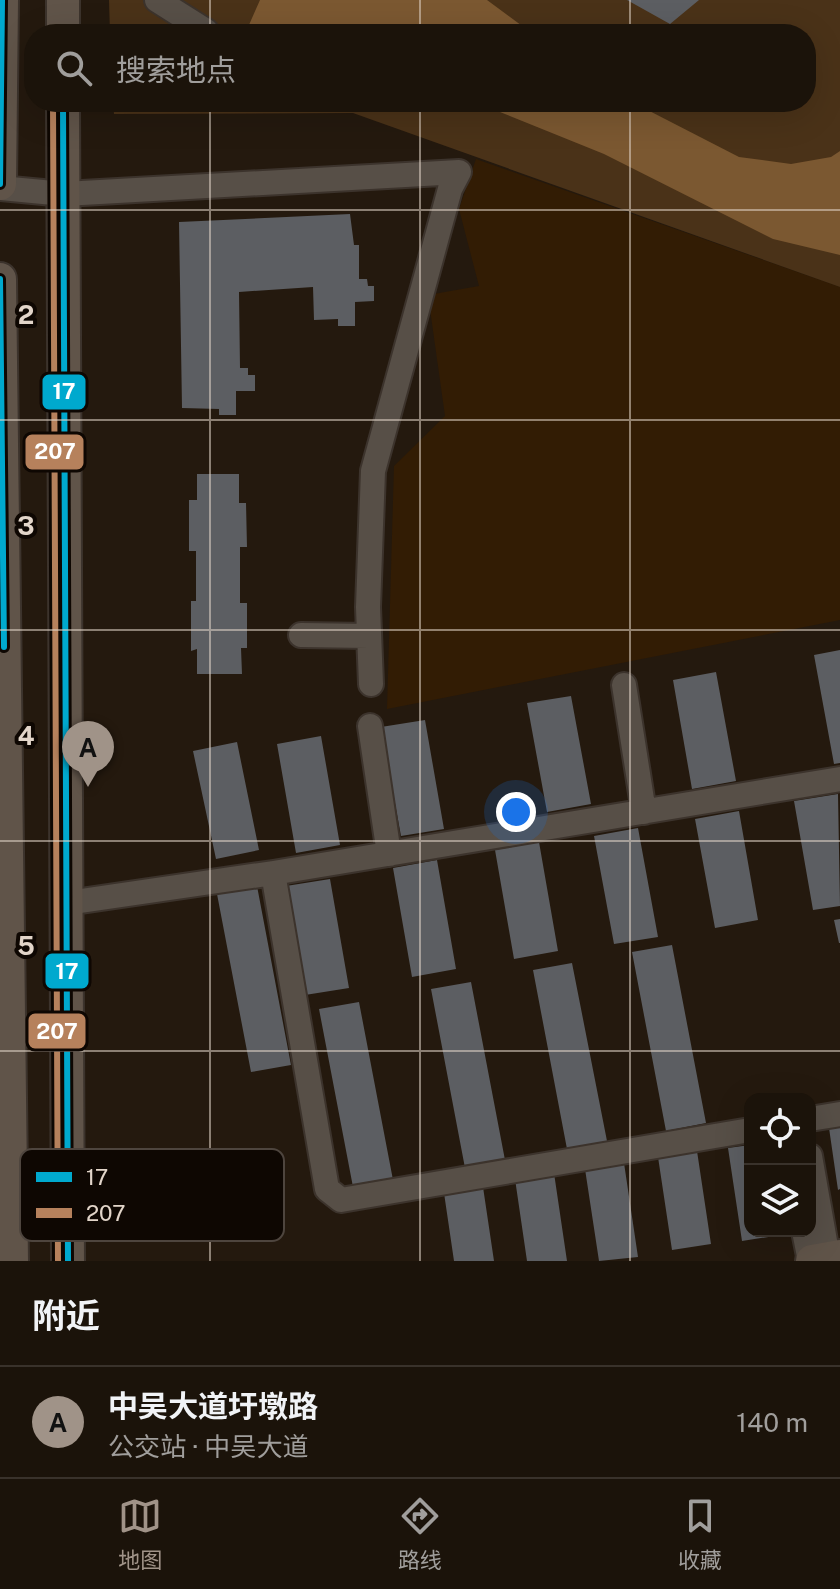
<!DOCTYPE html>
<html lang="zh">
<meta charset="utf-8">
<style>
body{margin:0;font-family:"Public Sans","Noto Sans SC",sans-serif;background:#282018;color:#f1f3f6}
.controls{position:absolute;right:24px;bottom:24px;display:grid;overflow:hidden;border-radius:16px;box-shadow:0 8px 32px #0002}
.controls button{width:72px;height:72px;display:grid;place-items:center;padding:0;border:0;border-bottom:2px solid #39322b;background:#1b130a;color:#f1f3f6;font:40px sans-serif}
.you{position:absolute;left:516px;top:812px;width:28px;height:28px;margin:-20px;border:6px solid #fff;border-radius:50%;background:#1a73e8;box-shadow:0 0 0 12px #1a73e833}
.badge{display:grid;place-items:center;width:52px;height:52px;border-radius:50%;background:#a09388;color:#111;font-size:26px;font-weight:700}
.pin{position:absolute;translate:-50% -66px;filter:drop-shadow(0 2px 4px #0008)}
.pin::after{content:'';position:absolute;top:42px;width:28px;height:24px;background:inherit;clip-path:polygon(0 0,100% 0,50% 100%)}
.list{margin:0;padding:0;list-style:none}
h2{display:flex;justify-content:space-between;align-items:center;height:104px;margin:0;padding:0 32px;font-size:34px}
h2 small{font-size:26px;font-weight:400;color:#a09e9c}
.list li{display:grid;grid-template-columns:52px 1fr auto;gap:24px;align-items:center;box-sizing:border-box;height:112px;padding:0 32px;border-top:2px solid #39322b}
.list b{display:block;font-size:30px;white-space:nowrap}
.list p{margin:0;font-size:26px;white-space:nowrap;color:#a09e9c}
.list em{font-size:26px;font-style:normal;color:#a09e9c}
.icon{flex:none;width:44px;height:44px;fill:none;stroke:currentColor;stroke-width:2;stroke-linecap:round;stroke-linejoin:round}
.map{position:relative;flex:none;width:840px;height:1261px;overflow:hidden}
.search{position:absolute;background:#1b130a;box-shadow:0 8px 32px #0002;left:24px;right:24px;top:24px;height:88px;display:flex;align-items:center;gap:20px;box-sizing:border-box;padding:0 28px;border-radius:32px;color:#a09e9c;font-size:30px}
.sheet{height:216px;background:#1b130a}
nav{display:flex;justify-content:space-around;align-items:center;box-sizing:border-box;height:112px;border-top:2px solid #39322b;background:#1b130a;font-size:22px;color:#a09e9c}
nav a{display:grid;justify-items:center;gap:4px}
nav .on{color:#a09388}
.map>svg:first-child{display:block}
.built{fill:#321c04}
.green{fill:#4a3218}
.water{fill:#7b5831}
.building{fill:#5c5e62}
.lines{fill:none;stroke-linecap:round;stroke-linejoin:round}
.minor-casing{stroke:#3c332c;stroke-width:28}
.major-casing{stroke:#3c332c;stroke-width:36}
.minor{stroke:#574f47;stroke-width:24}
.major{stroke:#605449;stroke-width:32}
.bus-1-casing{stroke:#0e0702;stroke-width:12}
.bus-2-casing{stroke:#0e0702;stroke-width:12}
.bus-1{stroke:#00a9ce;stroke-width:6}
.bus-2{stroke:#b6815c;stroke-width:6}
.grid{fill:none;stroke:#e2d5c9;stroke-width:2;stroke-opacity:0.55}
.key{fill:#0e0702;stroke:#4e453e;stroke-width:2}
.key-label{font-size:22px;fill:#e2d5c9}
.grid-label{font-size:26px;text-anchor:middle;font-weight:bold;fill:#e2d5c9;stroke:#0e0702;stroke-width:8;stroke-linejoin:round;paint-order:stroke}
.line-badge{stroke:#0e0702;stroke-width:3}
.badge-label{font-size:22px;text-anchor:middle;font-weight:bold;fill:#fff}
</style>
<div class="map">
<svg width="840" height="1261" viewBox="0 0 840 1261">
<rect width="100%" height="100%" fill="#24190e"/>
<path class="built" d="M476,159L840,287V620L387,709L394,466L445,416L428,295L479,286L459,209Z"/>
<path class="green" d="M109,0H840V287L353,113L114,114L113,102H806V34H110Z"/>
<path class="water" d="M260,0H487L533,34H245Z
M475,102H632L739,157L791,164L831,157L840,151V255L773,239L604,154Z"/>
<path class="building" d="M627,0H699L670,24Z
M350,214L354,245H359V279H367L368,286H374V301L355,302V326H338V319L314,320L313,287L239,292L240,368H248V375H255V391H236V415H219V409L182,408L179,222Z
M197,474H239V503H246L247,547H240V603H247V648H241L242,674H197V649L191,651V601H196V551H189V500H197Z
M840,650V763L834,764L814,655Z
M716,672L736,781L692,789L673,680Z
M571,696L591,804L547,812L527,703Z
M425,720L444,829L401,836L381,727Z
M321,736L340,845L296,853L277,744Z
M237,742L259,850L216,859L193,751Z
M838,794L840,906L813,910L794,801Z
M739,811L758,920L715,928L695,819Z
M638,828L658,937L614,944L594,836Z
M539,842L558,951L514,959L495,850Z
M437,860L456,969L412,977L393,868Z
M330,879L349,988L305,995L286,886Z
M257,886L291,1065L251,1072L217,894Z
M840,919V943H839L834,920Z
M672,945L706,1123L666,1131L632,952Z
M572,963L607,1141L567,1149L533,970Z
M471,982L505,1160L465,1168L431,989Z
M359,1002L393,1180L353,1187L319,1009Z
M840,1126V1189L838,1190L829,1128Z
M750,1145V1231H781V1235L742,1241L728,1148Z
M697,1151L711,1244L672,1250L658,1157Z
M624,1163L638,1257L599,1261L585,1169Z
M554,1173L567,1261H527L515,1179Z
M483,1187L494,1261H454L444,1193Z"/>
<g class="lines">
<g class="minor-casing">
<path id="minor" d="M157,0L206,31
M0,188L64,194L459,172L450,189L373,471L368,607L371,684
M301,635L369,636
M624,685L644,812
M370,726L389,854
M273,873L327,1189L341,1200L750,1130
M67,903L273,873L840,779
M810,1119L840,1114
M810,1156L828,1258
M804,1231L810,1261"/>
</g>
<g class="major-casing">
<path id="major" d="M63,0V34
M63,102L68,1261
M0,184L2,0
M0,279L12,1261
M812,1261L840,1256"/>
</g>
<use href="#minor" class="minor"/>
<use href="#major" class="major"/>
<g class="bus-1-casing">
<path id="bus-1" d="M63,102L68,1261
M0,184L2,0
M0,279L4,647"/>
</g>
<g class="bus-2-casing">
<path id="bus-2" d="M53,102L58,1261"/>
</g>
<use href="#bus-1" class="bus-1"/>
<use href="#bus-2" class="bus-2"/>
</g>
<path class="grid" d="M210,0V34M420,0V34M630,0V34M210,102V1261M420,102V1261M630,102V1261M0,210H840M0,420H840M0,630H840M0,841H840M0,1051H840"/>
<rect x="20" y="1149" width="264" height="92" rx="12" class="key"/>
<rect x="36" y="1172" width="36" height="10" fill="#00a9ce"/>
<rect x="36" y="1208" width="36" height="10" fill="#b6815c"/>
<g class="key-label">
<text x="86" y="1185">17</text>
<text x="86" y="1221">207</text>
</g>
<g class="grid-label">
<text x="26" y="324">2</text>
<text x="26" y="535">3</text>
<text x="26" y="745">4</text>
<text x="26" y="955">5</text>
</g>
<g class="line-badge">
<rect x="41" y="373" width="46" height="38" rx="8" fill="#00a9ce"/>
<rect x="24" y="433" width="61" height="38" rx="8" fill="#b6815c"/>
<rect x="44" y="952" width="46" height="38" rx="8" fill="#00a9ce"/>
<rect x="27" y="1012" width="60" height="38" rx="8" fill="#b6815c"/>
</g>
<g class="badge-label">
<text x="64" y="399">17</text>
<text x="55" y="459">207</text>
<text x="67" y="979">17</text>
<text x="57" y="1039">207</text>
</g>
</svg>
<div class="controls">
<button><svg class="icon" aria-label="locate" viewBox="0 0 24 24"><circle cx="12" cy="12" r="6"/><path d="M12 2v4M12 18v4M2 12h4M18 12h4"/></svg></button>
<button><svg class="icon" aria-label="layers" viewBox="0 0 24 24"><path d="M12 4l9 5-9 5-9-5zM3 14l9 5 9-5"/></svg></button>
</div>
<div class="you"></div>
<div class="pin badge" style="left:88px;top:787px">A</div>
<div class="search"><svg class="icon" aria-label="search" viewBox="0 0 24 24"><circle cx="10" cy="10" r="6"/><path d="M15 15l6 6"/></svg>搜索地点</div>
</div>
<section class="sheet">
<h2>附近<small></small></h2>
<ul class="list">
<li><span class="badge">A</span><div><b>中吴大道圩墩路</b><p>公交站 · 中吴大道</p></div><em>140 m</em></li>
</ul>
</section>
<nav>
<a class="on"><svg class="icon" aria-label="map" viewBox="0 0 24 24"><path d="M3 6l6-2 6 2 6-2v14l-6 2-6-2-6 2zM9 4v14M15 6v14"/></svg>地图</a>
<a><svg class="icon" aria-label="directions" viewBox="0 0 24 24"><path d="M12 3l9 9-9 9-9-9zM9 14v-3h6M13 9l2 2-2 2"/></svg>路线</a>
<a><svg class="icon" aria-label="saved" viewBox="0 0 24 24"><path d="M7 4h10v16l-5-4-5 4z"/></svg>收藏</a>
</nav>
